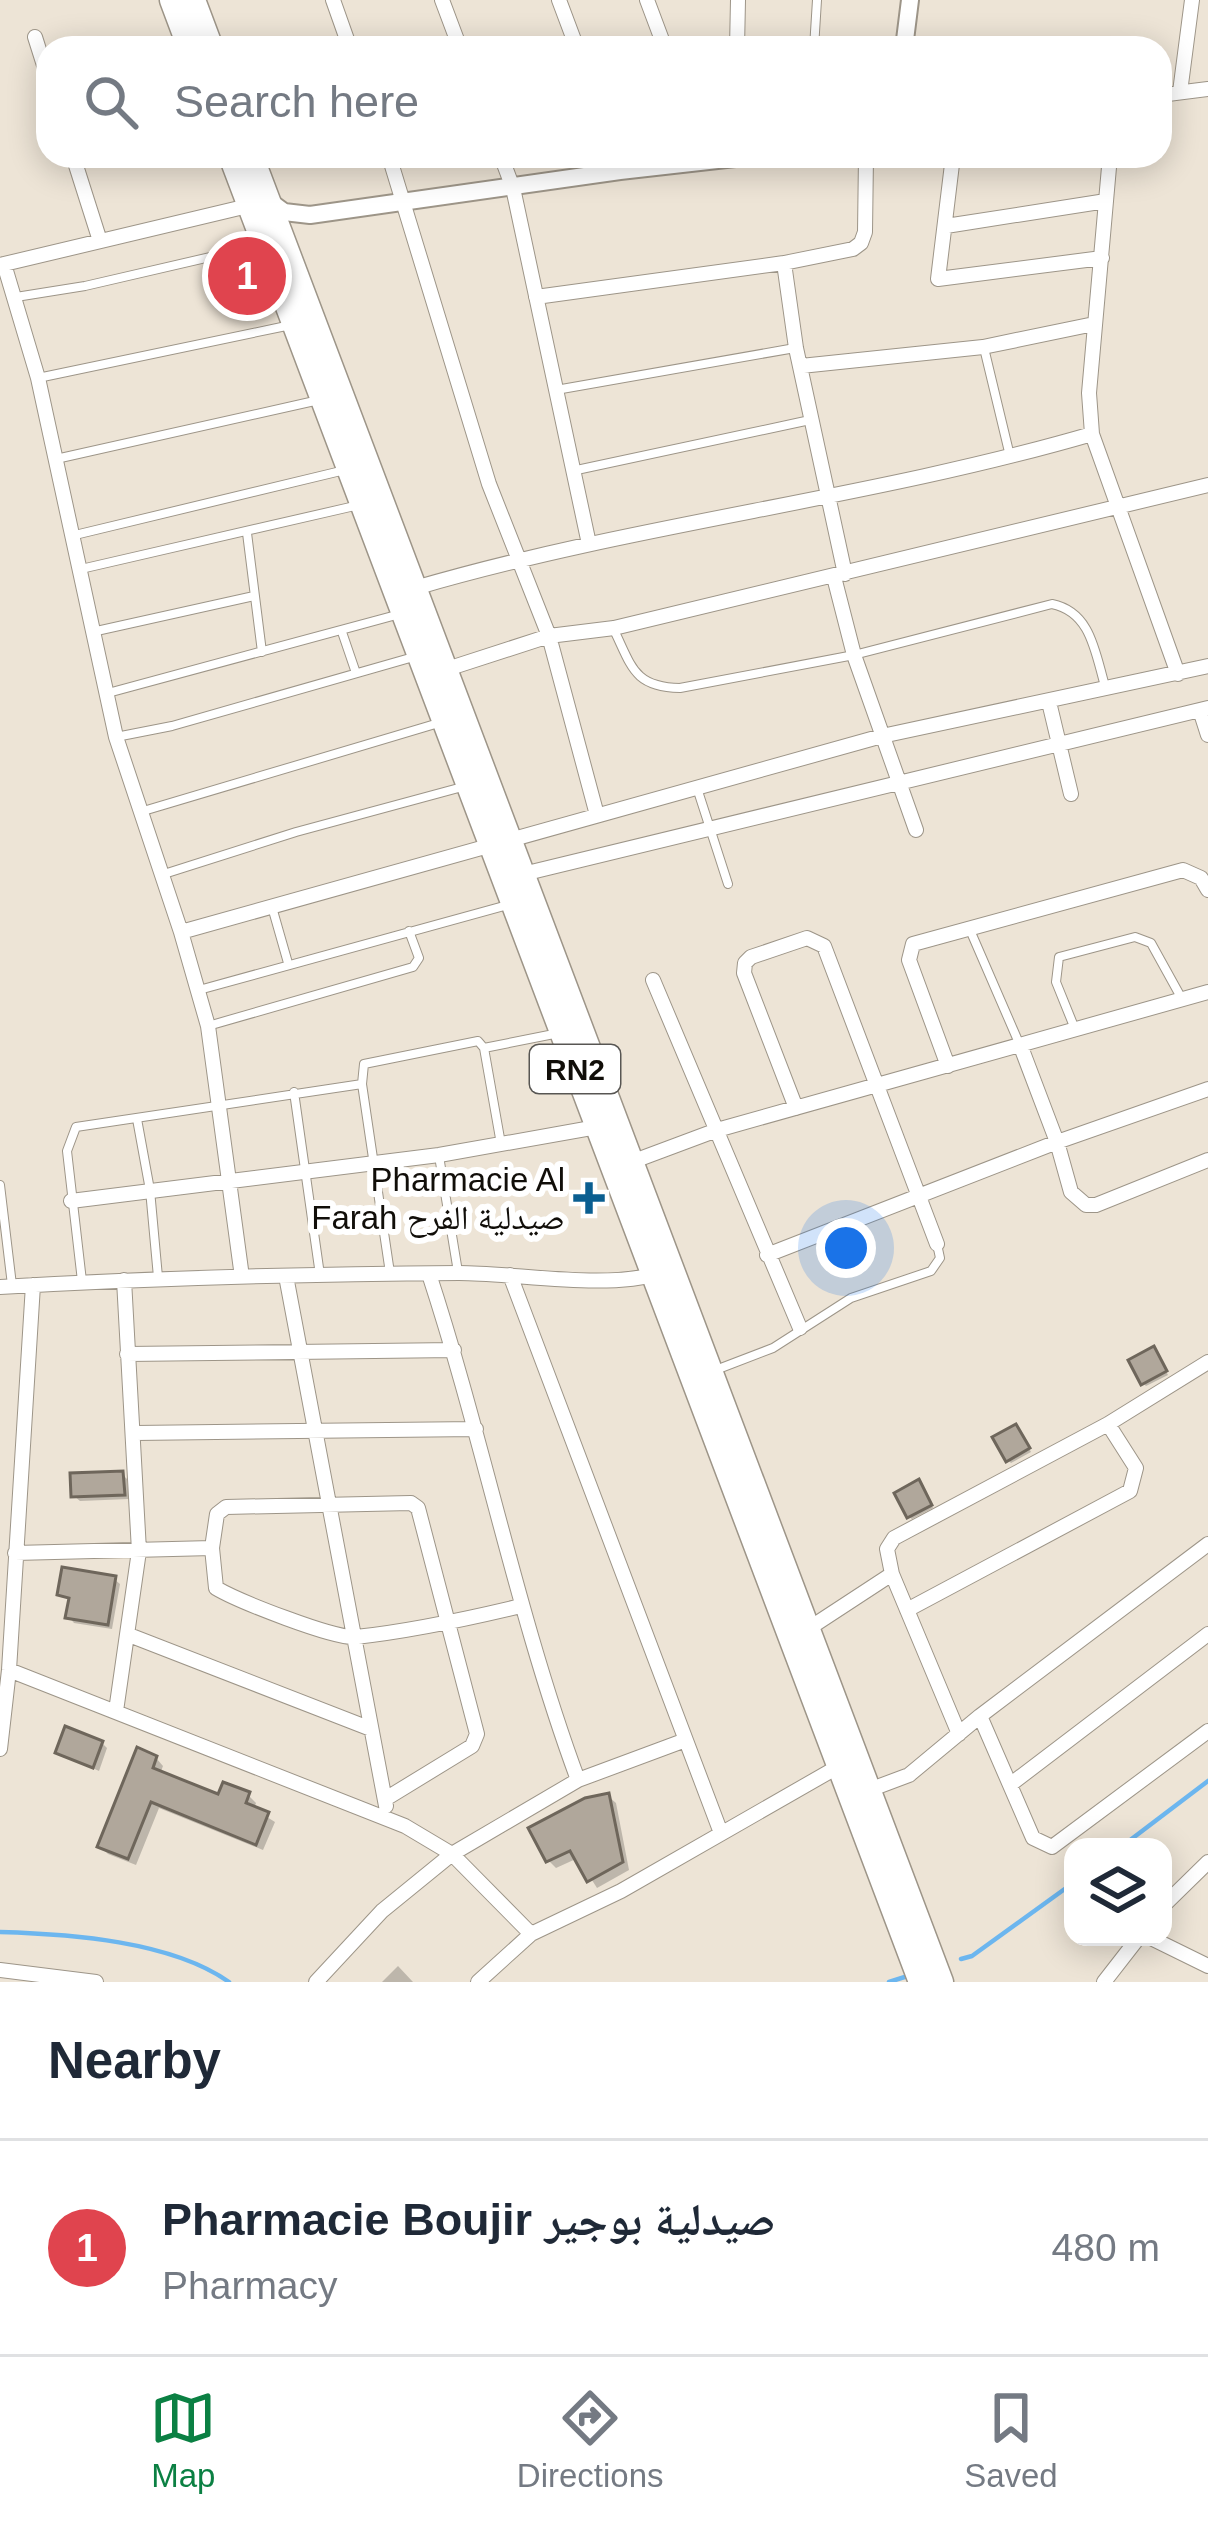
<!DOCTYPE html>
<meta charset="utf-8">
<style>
body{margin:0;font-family:Arial,"Noto Naskh Arabic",sans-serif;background:#f2f2f3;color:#1f2937}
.controls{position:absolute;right:36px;bottom:36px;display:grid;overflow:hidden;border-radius:24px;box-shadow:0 6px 30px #0003}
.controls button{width:108px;height:108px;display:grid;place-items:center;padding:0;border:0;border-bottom:3px solid #e0e1e3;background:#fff;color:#1f2937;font:60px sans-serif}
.you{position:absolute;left:846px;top:1248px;width:42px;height:42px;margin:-30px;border:9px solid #fff;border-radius:50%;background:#1a73e8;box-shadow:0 0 0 18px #1a73e833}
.badge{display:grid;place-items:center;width:78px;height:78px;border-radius:50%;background:#0b8043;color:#fff;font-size:39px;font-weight:700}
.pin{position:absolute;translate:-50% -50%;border:6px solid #fff;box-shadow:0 3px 12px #0006}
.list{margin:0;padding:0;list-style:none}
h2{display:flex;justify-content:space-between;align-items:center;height:156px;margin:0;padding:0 48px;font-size:51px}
h2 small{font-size:39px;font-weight:400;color:#747a83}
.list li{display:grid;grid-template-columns:78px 1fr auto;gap:36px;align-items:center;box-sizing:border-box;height:216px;padding:0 48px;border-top:3px solid #e0e1e3}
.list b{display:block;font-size:45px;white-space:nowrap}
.list p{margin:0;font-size:39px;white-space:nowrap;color:#747a83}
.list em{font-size:39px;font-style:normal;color:#747a83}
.icon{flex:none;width:66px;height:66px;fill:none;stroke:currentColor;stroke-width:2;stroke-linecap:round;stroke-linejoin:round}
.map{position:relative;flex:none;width:1208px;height:1982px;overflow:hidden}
.search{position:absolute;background:#fff;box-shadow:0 6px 30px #0003;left:36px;right:36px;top:36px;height:132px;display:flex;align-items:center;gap:30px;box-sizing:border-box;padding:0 42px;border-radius:36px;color:#747a83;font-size:45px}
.sheet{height:372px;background:#fff}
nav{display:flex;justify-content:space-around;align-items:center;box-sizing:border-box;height:168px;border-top:3px solid #e0e1e3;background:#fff;font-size:33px;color:#747a83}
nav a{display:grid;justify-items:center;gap:6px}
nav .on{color:#0b8043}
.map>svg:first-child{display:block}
.shadow{fill:#0003}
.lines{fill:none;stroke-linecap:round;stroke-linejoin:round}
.stream{stroke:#6cb6ef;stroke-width:4.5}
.building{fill:#b0a79b;stroke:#6e665b;stroke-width:3}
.service-casing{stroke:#9d9588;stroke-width:10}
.minor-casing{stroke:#9d9588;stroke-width:16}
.tertiary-casing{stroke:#9d9588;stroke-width:20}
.trunk-casing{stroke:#9d9588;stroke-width:27}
.service{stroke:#fff;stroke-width:8}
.minor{stroke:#fff;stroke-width:14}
.tertiary{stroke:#fff;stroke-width:16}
.trunk{stroke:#fff;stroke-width:24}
.poi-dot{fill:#0a5e90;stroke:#fff;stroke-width:4.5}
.labels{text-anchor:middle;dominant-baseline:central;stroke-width:12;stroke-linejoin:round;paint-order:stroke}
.shield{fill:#fff;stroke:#585653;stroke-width:3}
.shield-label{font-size:30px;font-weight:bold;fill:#110e09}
.poi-label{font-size:33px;fill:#110e09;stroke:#fff;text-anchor:end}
</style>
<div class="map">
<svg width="1208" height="1982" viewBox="0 0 1208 1982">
<rect width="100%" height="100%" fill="#ede4d6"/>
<path class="shadow" d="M1156,1353L1168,1375L1146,1386L1143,1383Z
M1019,1430L1031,1452L1011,1463L1008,1460Z
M122,1474L127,1479L129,1499L80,1501L74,1496Z
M922,1486L933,1508L912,1519L909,1517Z
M114,1579L120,1584L112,1629L74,1623L69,1617L71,1601L60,1594Z
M102,1743L107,1748L99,1771L58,1752Z
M156,1758L163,1766L160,1774L220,1798L248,1795L256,1803L254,1809L275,1822L263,1850L159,1808L136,1865L108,1854L100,1846Z
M608,1796L616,1803L629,1870L597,1888L578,1858L556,1868L548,1860Z
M398,1966L413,1982H382Z"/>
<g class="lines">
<path class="stream" d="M1121,1847L1208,1781
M0,1932C70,1934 171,1941 229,1982
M961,1959L972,1956L1073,1883
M889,1982L911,1975"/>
</g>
<path class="building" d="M1154,1346L1167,1371L1141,1385L1128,1360Z
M1016,1424L1030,1448L1006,1462L992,1437Z
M123,1471L125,1495L71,1497L70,1473Z
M919,1479L932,1505L907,1518L894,1493Z
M62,1567L116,1576L108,1625L65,1618L69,1598L57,1595Z
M65,1726L103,1741L93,1768L55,1753Z
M137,1747L157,1756L153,1768L218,1794L223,1782L250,1792L246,1803L269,1812L256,1845L151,1802L128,1859L97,1847Z
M609,1793L623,1862L587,1882L570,1851L546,1862L528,1828L585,1798Z"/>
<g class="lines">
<g class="service-casing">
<path id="service" d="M814,48L817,0
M16,297L85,286L262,245
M984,348L1010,456
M38,378L291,325
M556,390L795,348
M56,459L319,400
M572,471L810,420
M247,533L262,652
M75,535L345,470
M81,569L359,505
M614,630C632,667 634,687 680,688L854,655L1052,604C1091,612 1095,652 1105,686
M92,632L254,596
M342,632L356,673
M108,693L400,614
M116,737L172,726L417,656
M697,788L728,884
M140,812L442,722
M164,874L296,832L466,786
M272,907L288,963
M970,930L1019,1043
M199,990L511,904
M208,1026L413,967L419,958L409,931
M1075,1029L1056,982L1059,957L1135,937L1151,943L1182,999
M484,1048L559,1033
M294,1092L320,1275
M137,1119L150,1190L158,1277
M439,1156L458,1272
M0,1185L12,1285
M390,1273L362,1084L364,1064L478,1041L484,1048L501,1144
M82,1281L67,1151L76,1127L362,1084
M713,1371L773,1348L851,1298L931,1271L940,1258L937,1244"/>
</g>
<g class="minor-casing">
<path id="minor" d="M333,0L350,48
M442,0L460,48
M559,0L577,48
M647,0L665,48
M35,37L48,78
M737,48L738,0
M1180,92L1192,0
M1160,95L1208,89
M73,156L100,241
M389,156L489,484L549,636L597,815
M501,156L513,188L589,544
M953,156L938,279L1102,258
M1110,156L1089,393L1092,434L1178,674
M946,226L1106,201
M784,263L796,348L845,574
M4,264L38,378L116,737L181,932L208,1026L242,1277
M0,265L252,205
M536,297L784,263L853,249L861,243L865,232L866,156
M801,366L983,347L1094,324
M834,577L854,655L916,830
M415,588C637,523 869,499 1092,434
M444,670L549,636L614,628L1208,485
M1049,702L1071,794
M1200,710L1208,735
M523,874L1208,708
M181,932L882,736L1208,666
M653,980L800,1328
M1021,1047L1057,1142L1071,1192L1086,1205H1096L1208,1160
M948,1066L909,960L913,944L1183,870L1201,878L1208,890
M796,1108L744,973L745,963L751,957L807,938L824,946L937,1244
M626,1164L717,1130L1208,992
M71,1201L439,1155L597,1127
M767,1255L1057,1142L1208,1089
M429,1274C484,1442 517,1615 578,1780
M510,1275L721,1833
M286,1276L386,1806
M0,1287C153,1278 305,1274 459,1273C517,1273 606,1290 660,1273
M127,1354L454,1350
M135,1433L476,1429
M15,1553L212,1548
M892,1574L887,1549L894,1538L1108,1424L1208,1362
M907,1610L1130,1491L1136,1468L1108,1424
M808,1629L892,1574L959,1734
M129,1635L371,1729
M9,1670L405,1826L452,1854L531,1934
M116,1711L139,1551L124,1280
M980,1716L1033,1838L1052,1847L1208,1731
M0,1749L9,1670L33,1285
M1011,1784L1208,1634
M869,1790L909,1775L980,1716L1208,1544
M387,1798L472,1746L477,1734L418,1508L411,1503L226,1507L217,1514L212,1548L216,1588C238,1601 334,1639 356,1637C411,1631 467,1619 521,1606
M1163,1906L1208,1862
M1149,1937L1208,1966
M0,1970L96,1982
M316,1982L382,1911L452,1854L578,1780L683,1741
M478,1982L531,1934L621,1891L841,1765
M1104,1982L1139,1937"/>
</g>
<g class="tertiary-casing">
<path id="tertiary" d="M904,48L910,0
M269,201L284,212L310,215L620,171L753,156"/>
</g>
<g class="trunk-casing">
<path id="trunk" d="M172,0L190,48
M193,0L211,48
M231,156L921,1982
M251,156L941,1982"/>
</g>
<use href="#service" class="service"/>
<use href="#minor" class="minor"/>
<use href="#tertiary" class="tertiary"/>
<use href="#trunk" class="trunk"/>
</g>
<path class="poi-dot" d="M583 1180h12v12h12v12h-12v12h-12v-12h-12v-12h12z"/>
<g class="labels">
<rect class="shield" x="530" y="1045" width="90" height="48" rx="9"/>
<g class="shield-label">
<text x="575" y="1069">RN2</text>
</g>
<g class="poi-label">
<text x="565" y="1179">Pharmacie Al<tspan x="565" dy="38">Farah صيدلية الفرح</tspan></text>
</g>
</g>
</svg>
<div class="controls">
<button><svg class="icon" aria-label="layers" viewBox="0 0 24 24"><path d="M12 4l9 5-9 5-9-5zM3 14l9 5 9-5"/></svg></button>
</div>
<div class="you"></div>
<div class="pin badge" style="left:247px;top:276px;background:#e0444e">1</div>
<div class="search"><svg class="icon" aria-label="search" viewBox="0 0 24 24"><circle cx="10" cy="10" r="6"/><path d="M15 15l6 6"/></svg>Search here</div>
</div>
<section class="sheet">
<h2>Nearby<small></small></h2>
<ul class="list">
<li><span class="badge" style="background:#e0444e">1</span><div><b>Pharmacie Boujir صيدلية بوجير</b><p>Pharmacy</p></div><em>480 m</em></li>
</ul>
</section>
<nav>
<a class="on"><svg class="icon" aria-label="map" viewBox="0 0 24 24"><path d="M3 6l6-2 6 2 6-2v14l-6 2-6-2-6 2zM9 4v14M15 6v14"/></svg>Map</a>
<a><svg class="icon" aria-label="directions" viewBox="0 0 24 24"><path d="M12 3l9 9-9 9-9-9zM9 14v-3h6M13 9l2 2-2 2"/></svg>Directions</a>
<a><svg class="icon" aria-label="saved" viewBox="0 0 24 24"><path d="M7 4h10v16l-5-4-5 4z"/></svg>Saved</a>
</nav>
